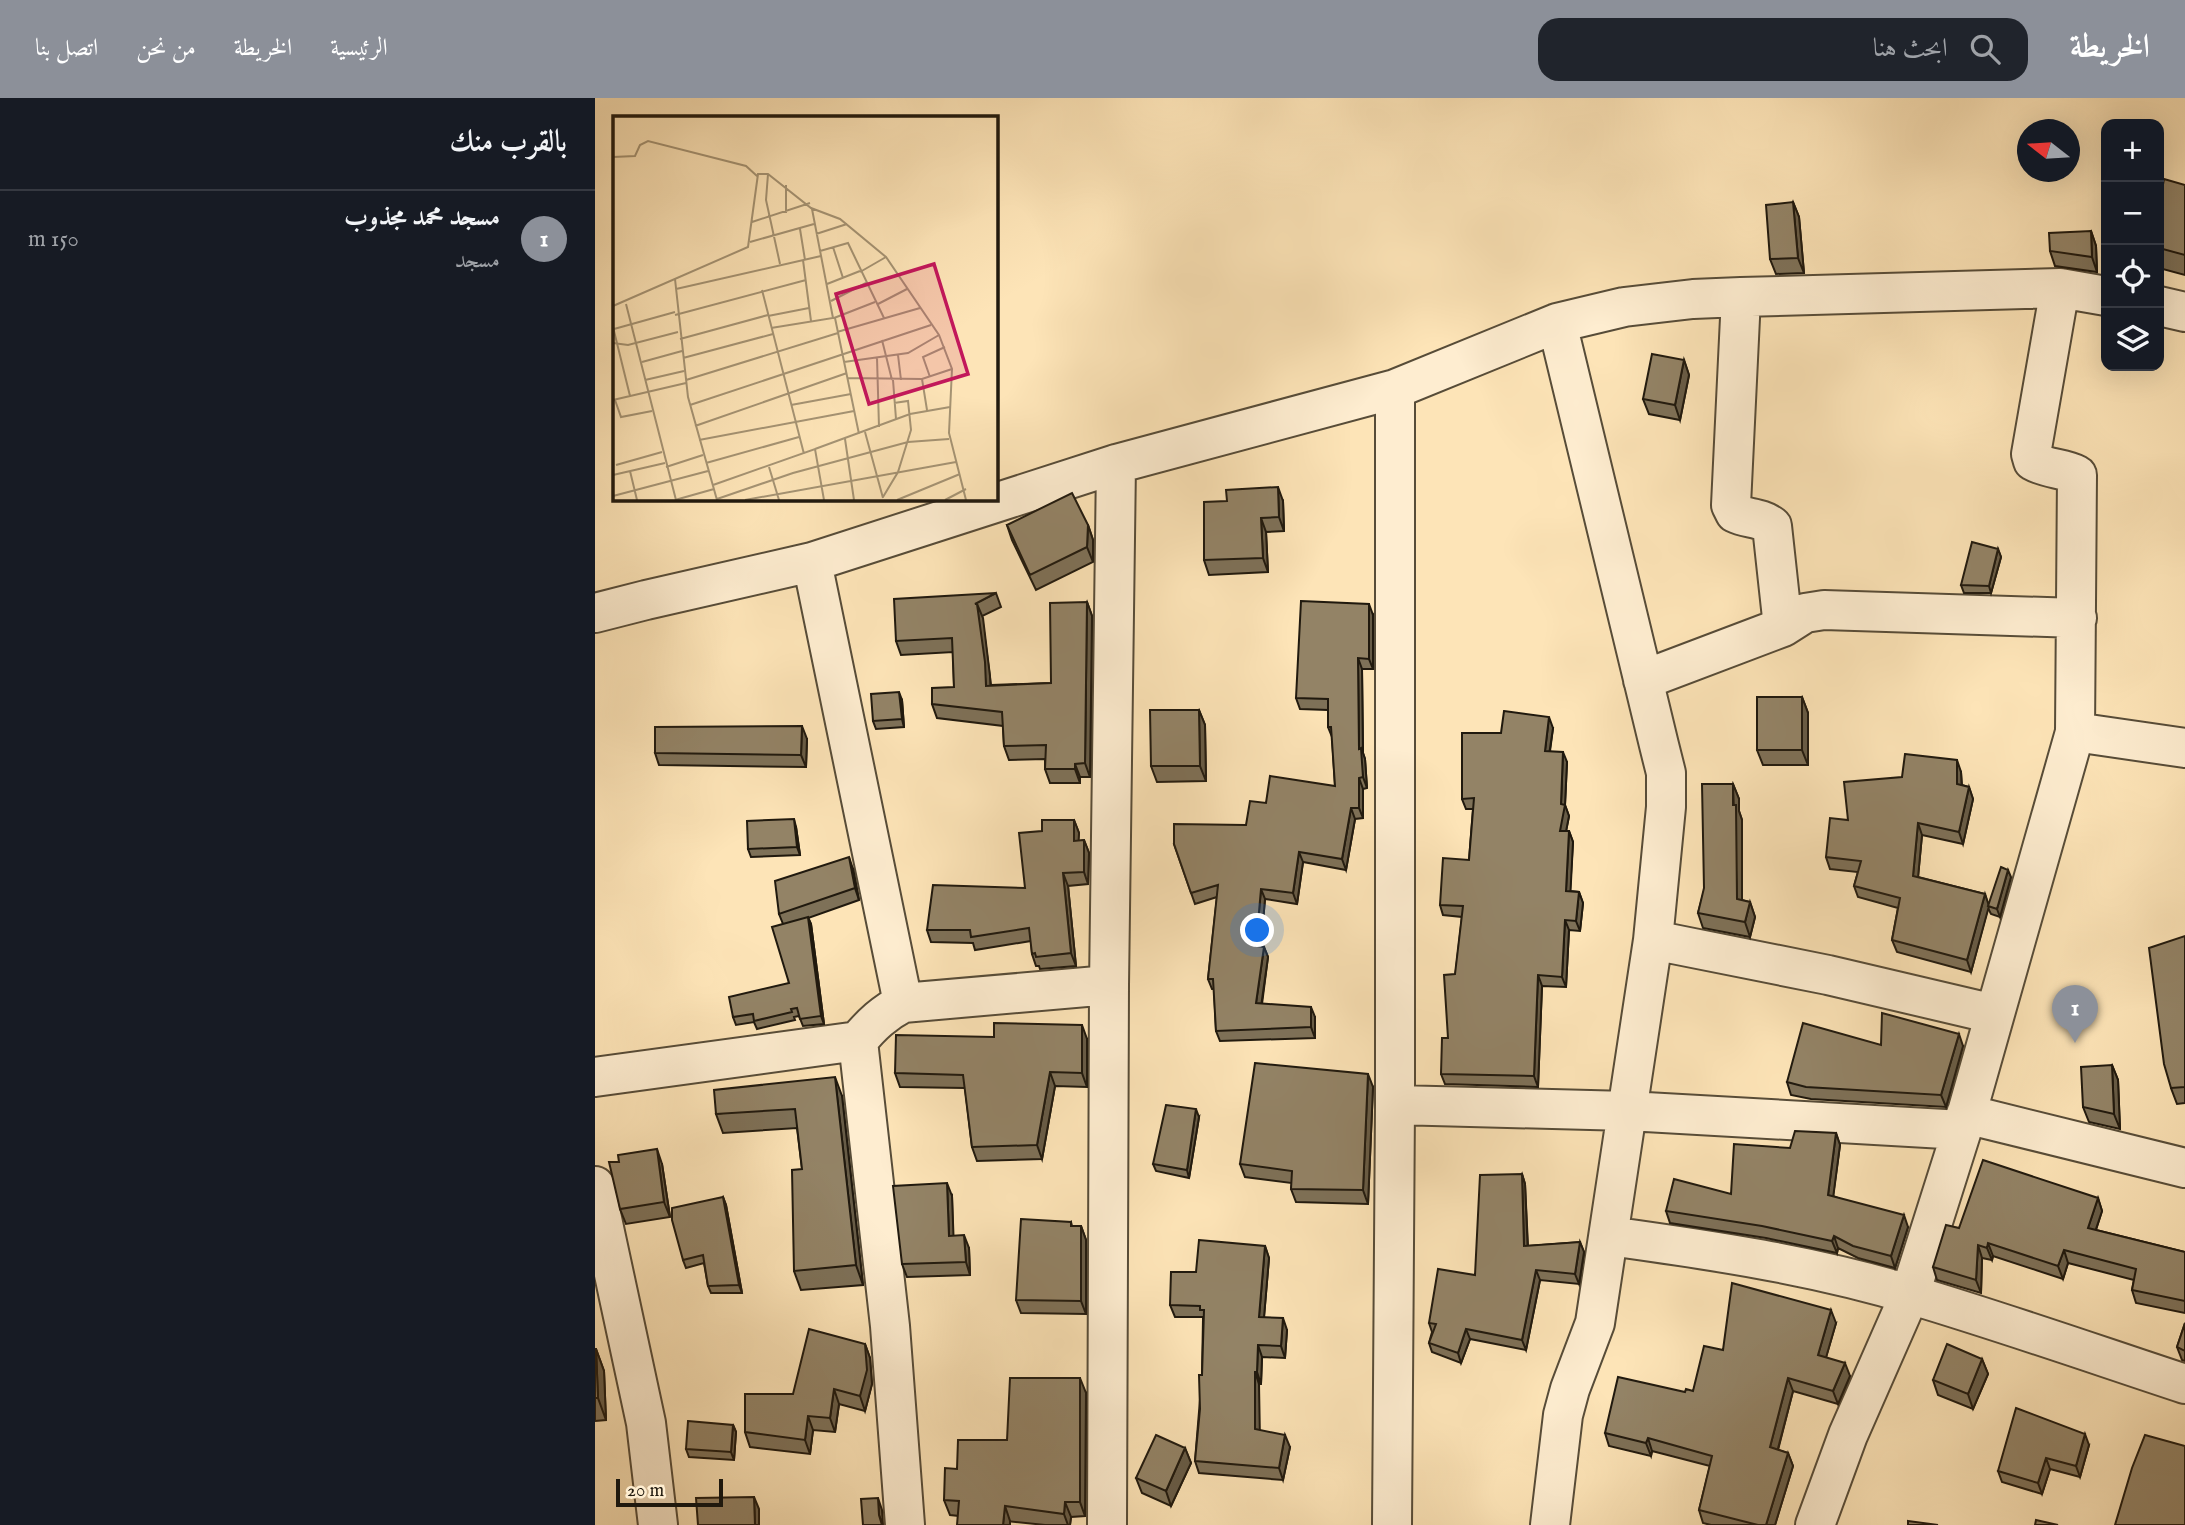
<!DOCTYPE html>
<html lang="ar">
<meta charset="utf-8">
<style>
body{margin:0;font-family:"IM FELL English",Amiri,serif;background:#20242c;color:#f1f3f6;direction:rtl}
.controls{position:absolute;right:21px;top:21px;display:grid;overflow:hidden;border-radius:14px;box-shadow:0 7px 28px #0002}
.controls button{width:63px;height:63px;display:grid;place-items:center;padding:0;border:0;border-bottom:2px solid #363941;background:#171b24;color:#f1f3f6;font:35px sans-serif}
.compass{position:absolute;left:1422px;top:21px;width:63px;height:63px;border-radius:50%;background:#171b24;box-shadow:0 7px 28px #0002;rotate:287deg}
.scale{position:absolute;left:21px;bottom:18px;width:107px;box-sizing:border-box;padding-left:7px;border:4px solid #20190e;border-top:0;font-size:19px;line-height:24px;white-space:nowrap;color:#20190e;-webkit-text-stroke:5px #feedd0;paint-order:stroke}
.you{position:absolute;left:663px;top:833px;width:24px;height:24px;margin:-18px;border:5px solid #fff;border-radius:50%;background:#1a73e8;box-shadow:0 0 0 10px #1a73e833}
.badge{display:grid;place-items:center;width:46px;height:46px;border-radius:50%;background:#8c9099;color:#fff;font-size:23px;font-weight:700}
.pin{position:absolute;translate:-50% -58px;filter:drop-shadow(0 2px 4px #0008)}
.pin::after{content:'';position:absolute;top:37px;width:24px;height:21px;background:inherit;clip-path:polygon(0 0,100% 0,50% 100%)}
.list{margin:0;padding:0;list-style:none}
h2{display:flex;justify-content:space-between;align-items:center;height:91px;margin:0;padding:0 28px;font-size:30px}
h2 small{font-size:23px;font-weight:400;color:#9ea1a6}
.list li{display:grid;grid-template-columns:46px 1fr auto;gap:21px;align-items:center;box-sizing:border-box;height:98px;padding:0 28px;border-top:2px solid #363941}
.list b{display:block;font-size:26px;white-space:nowrap}
.list p{margin:0;font-size:23px;white-space:nowrap;color:#9ea1a6}
.list em{font-size:23px;font-style:normal;color:#9ea1a6}
.icon{flex:none;width:38px;height:38px;fill:none;stroke:currentColor;stroke-width:2;stroke-linecap:round;stroke-linejoin:round}
.map{position:relative;flex:none;width:1590px;height:1427px;overflow:hidden;direction:ltr}
header{display:flex;align-items:center;gap:42px;box-sizing:border-box;height:98px;padding:0 35px;background:#8c9099;color:#fff}
header strong{font-size:33px}
nav{display:flex;gap:38px;margin-inline-start:auto;font-size:24px}
.search{width:490px;height:63px;background:#20242c;display:flex;align-items:center;gap:18px;box-sizing:border-box;padding:0 24px;border-radius:21px;color:#9ea1a6;font-size:26px}
main{display:flex}
aside{flex:1;background:#171b24}
.map>svg:first-child{display:block}
.lines{fill:none;stroke-linecap:round;stroke-linejoin:round}
.minor-casing{stroke:#574c38;stroke-width:42}
.minor{stroke:#feedd0;stroke-width:38}
.wall{fill:#7e7158;stroke:#20190e;stroke-width:2}
.shaded-wall{fill:#675c47;stroke:#20190e;stroke-width:2}
.building{fill:#938366;stroke:#20190e;stroke-width:2}
.inset-road{fill:none;stroke:#a59373;stroke-width:2}
.view{fill:#c2185b;fill-opacity:0.15;stroke:#c2185b;stroke-width:3.5}
.inset-edge{fill:none;stroke:#20190e;stroke-width:3.5}
</style>
<header>
<strong>الخريطة</strong>
<div class="search"><svg class="icon" aria-label="search" viewBox="0 0 24 24"><circle cx="10" cy="10" r="6"/><path d="M15 15l6 6"/></svg>ابحث هنا</div>
<nav><a>الرئيسية</a><a>الخريطة</a><a>من نحن</a><a>اتصل بنا</a></nav>
</header>
<main>
<div class="map">
<svg width="1590" height="1427" viewBox="0 0 1590 1427">
<rect width="100%" height="100%" fill="#fde4b7"/>
<filter id="stains"><feTurbulence type="fractalNoise" baseFrequency=".00286" numOctaves="4"/><feColorMatrix values="0 0 0 0 .2 0 0 0 0 .09 0 0 0 0 .02 0 0 0 .5 -.17"/></filter>
<radialGradient id="worn" r=".72"><stop offset=".6" stop-color="#630" stop-opacity="0"/><stop offset="1" stop-color="#630" stop-opacity=".3"/></radialGradient>
<g class="lines">
<g class="minor-casing">
<path id="minor" d="M1146,199L1136,407L1140,415C1152,421 1165,419 1177,428L1188,529L1210,515L1229,512L1482,520
M1564,208L1590,214
M217,464L308,905
M0,515L51,502L217,464L521,366L800,291L962,225L1029,209L1098,201L1146,199L1465,190L1511,198
M1048,582L1188,529
M1480,634L1590,650
M1058,842L1233,877L1399,916
M263,943L295,1228L310,1427
M0,979L263,943C277,926 289,915 308,905L514,887
M800,1007L1033,1013L1367,1032
M1371,1016L1590,1070
M0,1088L51,1325L63,1427
M1014,1138C1116,1152 1218,1167 1317,1197C1408,1224 1499,1256 1590,1286
M512,1427L514,887L521,366
M797,1427L800,1007V291
M955,1427L968,1317L975,1291L1000,1225L1058,842L1071,709V675L1064,647L962,225
M1220,1427L1253,1337L1315,1196L1367,1032L1480,634L1482,377C1468,370 1452,371 1438,363L1436,356L1465,190"/>
</g>
<use href="#minor" class="minor"/>
</g>
<path class="wall" d="M1590,87V177L1564,170V91L1567,92Z
M1198,104L1204,119L1209,175L1181,176L1175,161Z
M1496,133L1501,148L1502,174L1460,168L1455,153Z
M1089,262L1094,277L1085,322L1054,316L1048,301Z
M688,403L689,433L671,434L673,474L614,477L609,462Z
M412,427H493L498,442V464L441,492L417,442Z
M1403,451L1406,459L1396,495H1369L1366,487Z
M401,495L406,509L387,518L396,587L456,585L492,504L497,518L495,679H485V685H455L450,671V661L414,662L409,648L408,628L342,620L337,606L359,589L358,554L306,557L301,543Z
M778,517V571H767L768,655L770,661L772,690L768,691V720L760,721L751,772L708,764L702,806L670,801L666,848L669,849L673,859L667,906L720,919V940L625,943L621,933L619,891H617L613,881L622,799L600,806L579,746L651,727L671,705L740,688L737,639L733,629V612L705,611L701,600Z
M1207,599L1213,615V667H1168L1162,652Z
M307,602L309,629L281,631L278,623Z
M604,612L610,627L611,683L562,684L556,668Z
M958,630L955,653L972,664L970,707L974,718L971,733H974L978,744L975,793L984,794L988,805L985,833L974,832L971,889L947,888L943,989L850,986L846,976L853,940L867,819L848,817L845,807L874,762L878,711H871L867,701L906,635Z
M212,641L211,669L64,667L60,655Z
M1366,674L1367,687L1374,689L1378,701L1368,746L1327,737L1323,779L1390,796L1393,806L1416,779L1405,819L1396,816L1393,810L1376,874L1302,854L1297,842L1303,810L1263,799L1259,788L1263,774L1235,771L1231,759L1253,722Z
M1138,686L1144,701V713L1147,722V802L1155,804L1160,819L1155,839L1108,830L1103,815Z
M479,722L484,735L483,743L489,742L494,755L493,786L473,788L481,868L445,871L444,868H441L437,856L436,843L380,852L378,845L336,844L332,832L430,790L447,733Z
M201,729L205,757L156,759L153,751Z
M258,771L264,802L213,820L216,826L229,926L208,928L204,918L199,919L200,922L162,931L159,924L141,927L138,919L194,885L188,826L184,816Z
M1590,838V1005L1582,1006L1576,990Z
M492,941V989L460,988L447,1061L382,1063L377,1049L370,990L305,989L300,975Z
M1368,948L1351,1009L1216,1001L1196,997L1192,984Z
M1517,967L1523,982L1525,1031L1494,1024L1488,1009Z
M778,989L773,1106L701,1104L696,1091L697,1085L650,1079L645,1066Z
M247,998L268,1187L206,1192L199,1173L207,1071L202,1030L128,1035L121,1016Z
M604,1019L594,1080L561,1073L558,1066Z
M1241,1035L1245,1047L1238,1098L1313,1129L1300,1170L1263,1160L1243,1150L1242,1155L1171,1140L1075,1125L1071,1113L1136,1096L1195,1050Z
M24,1064L67,1066L75,1119L31,1126L25,1111Z
M927,1076L930,1086L933,1148L985,1144L989,1154L984,1186L945,1182L931,1252L875,1241L866,1265L837,1254L834,1245L837,1234L834,1225L880,1177Z
M357,1098L358,1137L374,1150L375,1177L312,1179L307,1166Z
M128,1099L131,1107L147,1195H116L113,1188L109,1165L91,1170L88,1162Z
M1503,1100L1507,1113L1501,1132L1590,1154V1215L1541,1205L1537,1192L1539,1182L1473,1165L1468,1181L1398,1158L1397,1162L1387,1160L1386,1195L1342,1182L1338,1169L1364,1130Z
M476,1124L477,1128H486L491,1142V1216L426,1215L421,1202Z
M670,1148L674,1160L669,1219L692,1232L690,1260L667,1259L666,1286H664V1332L695,1349L688,1382L604,1375L600,1363L607,1277L608,1221V1219H580L575,1207L601,1174Z
M1241,1225L1231,1259L1255,1278L1243,1306L1198,1293L1183,1352L1193,1355L1198,1368L1180,1427H1116L1108,1425L1104,1412L1115,1368L1057,1353L1056,1358L1014,1348L1010,1335L1090,1294L1098,1293Z
M1590,1225V1263L1587,1262L1582,1249Z
M270,1246L275,1260L277,1286L270,1313L244,1306L240,1334L218,1332L215,1356L155,1349L150,1334L198,1296Z
M0,1251H1L9,1273L11,1322L0,1323Z
M1387,1261L1393,1276L1378,1311L1343,1297L1338,1282Z
M491,1295L490,1418L476,1419L475,1427H450L355,1417L349,1402L362,1371Z
M138,1327L141,1334L139,1362L94,1359L91,1351Z
M1494,1347L1485,1379L1455,1371L1447,1396L1407,1384L1403,1373Z
M590,1350L596,1365L576,1408L547,1395L541,1380Z"/>
<path class="shaded-wall" d="M1198,104L1204,119L1209,175L1203,160Z
M1496,133L1501,148L1502,174L1497,159Z
M1089,262L1094,277L1085,322L1080,307Z
M683,389L688,403L689,433L684,419Z
M666,420L671,434L673,474L668,460Z
M493,427L498,442V464L492,449Z
M1403,451L1406,459L1396,495L1394,488Z
M492,504L497,518L495,679L490,665Z
M382,506L388,520L395,578L396,602L391,588Z
M774,506L778,517V571L774,561Z
M763,560L767,571L768,655L770,661L772,690L768,679L764,651Z
M304,594L307,602L309,629L307,621Z
M1207,599L1213,615V667L1207,652Z
M604,612L610,627L611,683L605,668Z
M954,619L958,630L953,664L950,653Z
M207,628L212,641L211,669L206,657Z
M968,654L972,664L970,707L974,718L969,744L965,733Z
M1362,662L1366,674L1367,698L1362,686Z
M480,666L485,679V685L480,671Z
M764,680L768,691V720L764,710Z
M1138,686L1144,701V713L1147,722V816L1142,801Z
M1374,689L1378,701L1368,746L1364,734Z
M756,710L760,721L751,772L747,761Z
M199,721L201,729L205,757L202,749Z
M479,722L484,735L483,755L479,743Z
M1323,725L1327,737L1322,790L1318,778Z
M974,733L978,744L975,803L971,793Z
M489,742L494,755L493,786L489,774Z
M704,754L708,764L702,806L698,795Z
M254,759L258,771L264,802L260,790Z
M1413,772L1416,779L1405,819L1402,811Z
M468,775L473,788L481,868L476,855Z
M666,791L670,801L665,858L661,848Z
M984,794L988,805L985,833L981,823Z
M1390,796L1394,808L1376,874L1372,862Z
M1155,804L1160,819L1155,839L1150,824Z
M213,819L216,826L229,926L226,918Z
M970,822L974,832L971,889L967,879Z
M669,849L673,859L665,916L661,905Z
M943,877L947,888L943,989L939,978Z
M716,909L720,919V940L716,929Z
M487,927L492,941V989L487,975Z
M1364,936L1368,948L1351,1009L1346,997Z
M1517,967L1523,982L1525,1031L1519,1016Z
M455,974L460,988L447,1061L442,1047Z
M773,976L778,989L773,1106L768,1092Z
M240,979L247,998L268,1187L261,1167Z
M601,1011L604,1019L594,1080L592,1072Z
M1241,1035L1245,1047L1237,1108L1233,1097Z
M62,1051L67,1066L75,1119L69,1104Z
M927,1076L930,1086L933,1158L929,1148Z
M352,1085L357,1098L359,1151L354,1138Z
M128,1099L131,1107L147,1195L144,1187Z
M1503,1100L1507,1113L1497,1143L1493,1130Z
M1309,1117L1313,1129L1300,1170L1296,1158Z
M486,1128L491,1142V1216L486,1203Z
M369,1137L374,1150L375,1177L371,1164Z
M1239,1138L1243,1150L1242,1155L1237,1143Z
M985,1144L989,1154L984,1186L980,1176Z
M1393,1145L1398,1158L1397,1162L1392,1150Z
M1383,1147L1387,1160L1386,1195L1381,1182Z
M670,1148L674,1160L668,1231L664,1219Z
M1469,1152L1473,1165L1468,1181L1463,1168Z
M941,1172L945,1182L931,1252L927,1242Z
M1236,1212L1241,1225L1228,1270L1223,1257Z
M688,1220L692,1232L690,1260L686,1248Z
M871,1231L875,1241L866,1265L863,1255Z
M270,1246L275,1260L277,1286L270,1313L265,1298Z
M663,1247L667,1259L666,1286L662,1274Z
M1,1251L9,1273L11,1322L3,1300Z
M1387,1261L1393,1276L1378,1311L1373,1296Z
M1250,1265L1255,1278L1243,1306L1238,1293Z
M660,1274L664,1286L665,1343L660,1331Z
M485,1280L491,1295L490,1418L485,1404Z
M1193,1280L1198,1293L1180,1362L1175,1349Z
M239,1291L244,1306L240,1334L235,1320Z
M213,1318L218,1332L215,1356L210,1342Z
M138,1327L141,1334L139,1362L136,1354Z
M1490,1336L1494,1347L1485,1379L1481,1368Z
M690,1337L695,1349L688,1382L684,1370Z
M1053,1340L1057,1353L1056,1358L1051,1345Z
M590,1350L596,1365L576,1408L571,1393Z
M1193,1355L1198,1368L1180,1427H1171Z
M1451,1360L1455,1371L1447,1396L1443,1385Z
M159,1399L164,1411V1427H160Z
M283,1400L287,1412L288,1427L284,1417Z
M470,1404L476,1419L475,1427H473L469,1416Z
M410,1408L415,1423V1427H408Z"/>
<path class="building" d="M1569,81L1590,87V157L1564,150V91L1567,92Z
M1198,104L1203,160L1175,161L1171,107Z
M1496,133L1497,159L1455,153L1454,135Z
M1057,256L1089,262L1080,307L1048,301Z
M683,389L684,419L666,420L668,460L609,462V404L632,403L631,392Z
M477,395L493,427L492,449L435,477L412,427Z
M1377,444L1403,451L1394,488L1366,487Z
M401,495L380,506H382L390,564L391,588L456,585L455,505L492,504L490,665L480,666V671H450L451,647L409,648L407,614L337,606V590L359,589L357,540L301,543L299,501Z
M706,503L774,506V561L763,560L764,651L766,650L768,679L764,680V710H756L747,761L704,754L698,795L666,791L661,848L669,849L661,905L716,909V929L621,933L618,881H613L623,787L596,795L579,746V726L651,727L655,703L671,705L675,678L740,688L736,629H733V601L701,600Z
M304,594L307,621L278,623L276,596Z
M1162,599H1207V652H1162Z
M555,612H604L605,668H556Z
M909,613L954,619L950,653L968,654L966,706L970,707L965,733H974L971,793L984,794L981,823L970,822L967,879L943,877L939,978L846,976L847,940H853L849,877L860,876L868,808L845,807L848,760L874,762L879,700L867,701V635H906Z
M207,628L206,657L60,655V629Z
M1310,656L1362,662V686L1374,689L1364,734L1323,725L1318,778L1390,796L1372,862L1297,842L1305,800L1259,788L1266,763L1231,759L1235,720L1253,722L1249,684L1307,679Z
M1107,686H1138V707H1141L1142,801L1155,804L1150,824L1103,815L1109,790Z
M199,721L202,749L153,751L152,723Z
M447,722H479V743L489,742V774L468,775L476,855L441,859L440,855L437,856L434,830L376,839L375,832H332L338,787L430,790L424,735L447,733Z
M254,759L260,790L184,816L180,783Z
M1406,769L1413,772L1402,811L1393,808Z
M213,819L226,918L205,921L202,910L196,911L197,914L159,923L158,916L138,919L134,899L194,885L177,829Z
M1590,838V989L1576,990L1569,966L1554,850Z
M1287,915L1364,936L1346,997L1211,989L1192,984L1208,925L1286,947Z
M399,925L487,927V975L455,974L442,1047L377,1049L368,977L300,975L301,937L399,939Z
M660,965L773,976L768,1092L696,1091L697,1073L645,1066Z
M1517,967L1519,1016L1488,1009L1486,969Z
M240,979L261,1167L199,1173L197,1072L207,1071L200,1011L121,1016L119,992Z
M571,1007L601,1011L592,1072L558,1066Z
M1200,1033L1241,1035L1233,1097L1309,1117L1296,1158L1258,1148L1239,1138L1237,1143L1167,1128L1071,1113L1079,1081L1136,1096L1139,1046L1195,1050Z
M62,1051L69,1104L25,1111L14,1064H24L23,1057Z
M1388,1062L1503,1100L1493,1130L1590,1154V1203L1537,1192L1541,1171L1469,1152L1463,1168L1393,1145L1392,1150L1383,1147L1381,1182L1338,1169L1351,1127L1364,1130Z
M927,1076L929,1148L985,1144L980,1176L941,1172L927,1242L871,1231L863,1255L834,1245L841,1226L834,1225L843,1171L880,1177L885,1077Z
M352,1085L354,1138L369,1137L371,1164L307,1166L298,1088Z
M128,1099L144,1187L113,1188L108,1157L88,1162L77,1122V1110Z
M426,1121L476,1124V1128H486V1203L421,1202Z
M604,1142L670,1148L664,1219L688,1220L686,1248L663,1247L662,1274H660V1331L690,1337L684,1370L600,1363L605,1311L604,1277H607L609,1212H605V1208L575,1207L576,1174H601Z
M1137,1185L1236,1212L1223,1257L1250,1265L1238,1293L1193,1280L1175,1349L1193,1355L1171,1427H1163L1104,1412L1117,1358L1053,1340L1051,1345L1010,1335L1023,1279L1090,1294L1091,1291L1098,1293L1109,1248L1128,1252Z
M1590,1225V1253L1582,1249Z
M214,1231L270,1246L272,1272L265,1298L239,1291L235,1320L213,1318L210,1342L150,1334V1296H198Z
M1352,1246L1387,1261L1373,1296L1338,1282Z
M0,1251H1L3,1300H0Z
M415,1280H485V1404H470L469,1416L410,1408L408,1427H362L364,1403L349,1402L350,1370L362,1371L363,1342H412Z
M1421,1310L1490,1336L1481,1368L1451,1360L1443,1385L1403,1373Z
M93,1323L138,1327L136,1354L91,1351Z
M561,1337L590,1350L571,1393L541,1380Z
M1550,1337L1590,1348V1427H1520L1537,1370Z
M159,1399L160,1427H103L101,1400Z
M283,1400L284,1417L287,1427H268L266,1401Z
M1441,1422L1463,1427H1440Z
M1313,1423L1343,1427H1313Z"/>
<g transform="translate(18 18)">
<rect width="385" height="385" fill="#fde4b7"/>
<path class="inset-road" d="M0,41L22,40L27,29L35,25L133,50L144,60M155,58L153,84L167,148M173,97V69M139,106L197,87M187,113L192,144M203,118L234,108M137,126L201,108M220,131L230,162M207,135L235,127L271,202M190,144L198,205M247,156L273,141M62,163L75,281L104,384M214,168L247,155M63,173L208,140M149,174L191,338M218,185L253,167M13,188L63,384M265,188L294,173M0,190L135,131L145,58H155L198,92L227,103L273,141L326,219L339,253L336,317L353,384M62,199L193,164M155,200L196,192M221,202L262,186M222,202L246,318M0,211L17,280M158,212L220,202L199,93M1,213L62,196M224,216L307,192M67,223L155,199M269,224L279,264M0,227L15,229L65,216M285,239L288,264M70,242L160,218M264,242L266,311M29,246L69,235M231,246L295,237L326,219M317,261L310,241L332,231M235,262L309,263L339,253M309,263L314,294M32,264L71,255M73,264L225,217M280,264L283,303M0,284L73,267M2,284L8,301L39,295M77,289L318,209M178,289L238,278M82,310L234,257M252,316L270,382M232,323L241,384M86,324L241,295M202,333L297,298L337,291M93,347L186,321M3,349L49,336M53,351L90,339M156,351L166,384M17,355L24,384M0,359L52,347M100,369L202,333L211,384M0,380L95,355M270,381L285,356L298,314L295,285L281,287M104,383L180,357L295,326L336,323M62,384L101,373M132,384L343,346M284,384L347,358M332,384L353,373"/>
<path class="view" d="M321,148L355,258L256,288L223,178Z"/>
<rect width="385" height="385" class="inset-edge"/>
</g>
<rect width="100%" height="100%" filter="url(#stains)"/>
<rect width="100%" height="100%" fill="url(#worn)"/>
</svg>
<div class="controls">
<button>+</button>
<button>−</button>
<button><svg class="icon" aria-label="locate" viewBox="0 0 24 24"><circle cx="12" cy="12" r="6"/><path d="M12 2v4M12 18v4M2 12h4M18 12h4"/></svg></button>
<button><svg class="icon" aria-label="layers" viewBox="0 0 24 24"><path d="M12 4l9 5-9 5-9-5zM3 14l9 5 9-5"/></svg></button>
</div>
<svg class="compass" viewBox="-18 -18 36 36"><path d="M0-13l5 13h-10z" fill="#e53935"/><path d="M0 13l5-13h-10z" fill="#9ea1a6"/></svg>
<div class="scale">20 m</div>
<div class="you"></div>
<div class="pin badge" style="left:1480px;top:945px">1</div>
</div>
<aside>
<h2>بالقرب منك<small></small></h2>
<ul class="list">
<li><span class="badge">1</span><div><b>مسجد محمد مجذوب</b><p>مسجد</p></div><em>150 m</em></li>
</ul>
</aside>
</main>
